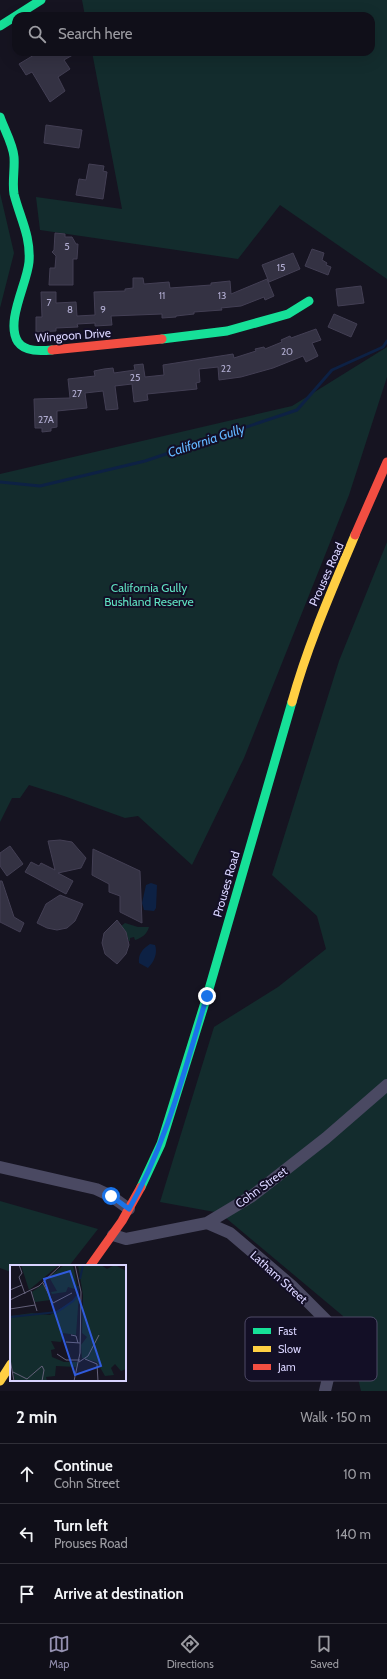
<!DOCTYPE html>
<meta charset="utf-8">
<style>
body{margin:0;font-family:Cabin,sans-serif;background:#1e1d26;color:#f1f3f6}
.stop{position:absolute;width:12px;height:12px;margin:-9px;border:3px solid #1a73e8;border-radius:50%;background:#fff}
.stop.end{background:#1a73e8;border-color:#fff;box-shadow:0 1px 4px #0008}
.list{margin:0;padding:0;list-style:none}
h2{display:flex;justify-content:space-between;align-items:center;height:52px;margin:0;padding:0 16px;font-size:17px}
h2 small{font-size:13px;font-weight:400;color:#9c9ca2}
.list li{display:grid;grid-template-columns:26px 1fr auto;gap:12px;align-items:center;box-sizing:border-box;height:60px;padding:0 16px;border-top:1px solid #302f38}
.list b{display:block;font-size:15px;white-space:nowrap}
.list p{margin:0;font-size:13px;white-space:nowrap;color:#9c9ca2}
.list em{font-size:13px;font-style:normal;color:#9c9ca2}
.icon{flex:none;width:22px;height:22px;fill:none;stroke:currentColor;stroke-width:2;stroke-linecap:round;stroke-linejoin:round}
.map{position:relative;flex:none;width:387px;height:1391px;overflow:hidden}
.search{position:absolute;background:#100f19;box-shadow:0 4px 16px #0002;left:12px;right:12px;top:12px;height:44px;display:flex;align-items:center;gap:10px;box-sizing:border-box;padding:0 14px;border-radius:12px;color:#9c9ca2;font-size:15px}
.sheet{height:232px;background:#100f19}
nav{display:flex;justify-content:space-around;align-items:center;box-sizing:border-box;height:56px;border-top:1px solid #302f38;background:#100f19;font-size:11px;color:#9c9ca2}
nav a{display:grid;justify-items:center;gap:2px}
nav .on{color:#9591b1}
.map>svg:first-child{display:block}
.green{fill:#132c2d}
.water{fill:#0d2144}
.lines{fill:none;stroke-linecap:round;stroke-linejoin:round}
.stream{stroke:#0d2144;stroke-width:3}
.building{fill:#343243;stroke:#433f54}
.street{stroke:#4a4962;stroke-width:12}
.fast{stroke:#16e098;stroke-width:9}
.slow{stroke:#ffcf43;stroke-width:9}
.jam{stroke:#f24e42;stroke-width:9}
.route{stroke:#1a73e8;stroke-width:5}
.labels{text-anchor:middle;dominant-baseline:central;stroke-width:4;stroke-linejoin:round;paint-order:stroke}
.number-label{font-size:10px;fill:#b0acd0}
.street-label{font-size:12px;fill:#d9d4ff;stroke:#130f26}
.park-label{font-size:12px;fill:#5fe0c0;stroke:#130f26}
.water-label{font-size:13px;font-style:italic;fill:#62b6ff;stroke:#130f26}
.inset-river{fill:none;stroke:#0d2144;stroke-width:2}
.inset-road{fill:none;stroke:#64617a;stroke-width:1}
.view{fill:#305bdc;fill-opacity:0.15;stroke:#305bdc;stroke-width:2}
.inset-edge{fill:none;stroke:#d9d4ff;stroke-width:2}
.key{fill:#130f26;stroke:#4e4a67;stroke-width:1}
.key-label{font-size:11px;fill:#d9d4ff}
</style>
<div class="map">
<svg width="387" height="1391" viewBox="0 0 387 1391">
<rect width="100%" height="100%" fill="#161421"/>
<path class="green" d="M82,0H387V279L280,205L238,259L40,230L36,197L122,209L92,52H371V16H85Z
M0,193L14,253L0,308Z
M387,347V377L349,495L244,758L192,865L138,816L125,818L64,796L29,785L20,798H12L0,822V474L292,406Z
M387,542V1391H361L343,1316L220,1213L160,1202L214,1027L278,987L326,949L317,916L272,875L339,661Z
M125,923L138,927H149C147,934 142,938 135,940L134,937L130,938V941H129L126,932L121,926Z
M0,1201L98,1229L69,1266H11V1272L0,1268Z"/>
<path class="water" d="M151,883L157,885L156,908L154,911L144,910L142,903L146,885Z
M150,944L155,945C158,953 154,962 148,968L139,963C138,955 142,949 150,944Z"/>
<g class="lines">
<path class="stream" d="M0,482L40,486L145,461L297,410L332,370L383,347L387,341"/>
</g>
<path class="building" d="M39,52H78L64,60L70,69L58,77L65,91L50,102L32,72L26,75L19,64Z
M46,125L82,130L79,148L44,143Z
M89,164L104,166L103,171L107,172L103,199L76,195L79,179L86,180Z
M55,233L65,234V237H72L76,244H78L77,259H73V285H49L50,268H55L56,256L52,252L54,250Z
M312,249L324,253L322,260L327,263L326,265L331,267L328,275L305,266Z
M293,253L300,269L269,282L262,265Z
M133,278H143L144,284L169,282L170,288L211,285V283L230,281L231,294L267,279L274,296L265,300L264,297L241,306L221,308L222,310L194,312V314L176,316V317L162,318V314L111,316L112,325L95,326V323L77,324L78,327L56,328V331L36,332V317H42L41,292H56V303L76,302L77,316L95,315L94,292L125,291V289L133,288Z
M361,286L364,303L338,306L336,289Z
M334,314L357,324L351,337L328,327Z
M316,329L321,340L312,343L318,356L306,362L303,356L273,368L241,377L219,380L218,367L199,369L200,382L196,383L197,389L147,394L148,400L134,402L132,384L115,386L118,409L106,410L103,391L85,393L87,408L57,411V427L51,428V431L42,432V428H35L34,399L70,398L68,379L95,376L94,371L104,369L113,368L114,373L135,370L134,365L143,364L145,377L164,375L163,365L233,354L234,358L256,351L255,349L264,347L265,349L282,342L281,340L290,336L291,338Z
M60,840L72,842L86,858L81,868L58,873L73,881L66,894L25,872L31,862L39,866L41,863L55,870L48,841Z
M10,846L23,864L7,876L0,866V853Z
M93,849L140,871L142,923L120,912V896L109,892V884L92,875Z
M0,881H2L14,917L24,923L20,932L0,922Z
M60,895L83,904L75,921L67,928L57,930L47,928L37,923L46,904Z
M117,920L126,932L129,945L126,954L117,964L105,954L102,943L104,933Z"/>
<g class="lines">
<path class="street" d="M0,1167L96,1189L111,1196L129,1209
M207,1223L230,1233L292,1286L328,1322L335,1335L334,1353L325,1391
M113,1235L126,1239L207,1223L252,1196L326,1138L387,1085"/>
<path class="fast" d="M0,26L41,0
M0,117C4,129 13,144 14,157C15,169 12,182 14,194C20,218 31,236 29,262C27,284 5,322 18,342C25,352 41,351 52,350
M162,339L227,331L288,314L309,301
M141,1187L161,1144L207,996L292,702"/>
<path class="slow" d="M292,702C308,644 332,590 355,535
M0,1381L11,1364"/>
<path class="jam" d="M52,350L162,339
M355,535L387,462
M90,1266L122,1221L141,1187"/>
</g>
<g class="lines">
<path class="route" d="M111,1196L129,1209C167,1143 185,1068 207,996"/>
</g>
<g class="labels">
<g class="number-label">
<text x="67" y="246">5</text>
<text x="281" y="267">15</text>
<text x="162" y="295">11</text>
<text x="222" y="295">13</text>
<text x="49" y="302">7</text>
<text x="70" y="309">8</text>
<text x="103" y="309">9</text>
<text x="287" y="351">20</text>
<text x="226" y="368">22</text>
<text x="135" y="377">25</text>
<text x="77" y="393">27</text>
<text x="46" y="419">27A</text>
</g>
<g class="street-label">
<text transform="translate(73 335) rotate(-4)">Wingoon Drive</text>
<text transform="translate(326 574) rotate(-66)">Prouses Road</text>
<text transform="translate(226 884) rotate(-74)">Prouses Road</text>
<text transform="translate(261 1187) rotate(-36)">Cohn Street</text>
<text transform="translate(279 1277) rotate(42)">Latham Street</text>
</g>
<g class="park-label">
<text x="149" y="587">California Gully<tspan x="149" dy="14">Bushland Reserve</tspan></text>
</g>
<g class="water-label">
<text transform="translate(206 440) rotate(-18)">California Gully</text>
</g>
</g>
<g transform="translate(10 1265)">
<rect width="116" height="116" fill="#161421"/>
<path d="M11,0H49L19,25ZM54,0H63L68,25L58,22L56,27L42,29L41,27L47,26L39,12ZM68,0H91L97,4L105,0L116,6V104L111,106L105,99L101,103L104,110L95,111L87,97L72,93L71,80L77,72L72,68L73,30ZM33,19L41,35L25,37L22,27ZM69,29L66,70L53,68L51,77L41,76L45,84L41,85L42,92L54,97H68L66,102L46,101L45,111L36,112L37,116H5L0,93V51L22,48L40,50L63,36Z" fill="#132c2d"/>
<path class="inset-river" d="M70,14L73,0M0,52L47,47L63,36L68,30V21"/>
<path class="inset-road" d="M9,0L12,8L9,12L15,29M33,18L43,38L62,28M0,25L12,20M21,26L27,46M0,35L29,21L51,0M0,44L25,40M61,70L66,71L68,78M56,77L70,78M47,89L56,95H70M0,94L4,116M75,94L87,99L88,116M69,97L78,91L89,70M3,107L17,114L32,101L34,105L32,116M64,116L70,88L71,27L65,0"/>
<path class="view" d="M60,6L91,101L65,110L34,14Z"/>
<rect width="116" height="116" class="inset-edge"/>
</g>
<rect x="245" y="1317" width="132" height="64" rx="6" class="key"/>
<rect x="253" y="1328" width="18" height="6" fill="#16e098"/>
<rect x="253" y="1346" width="18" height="6" fill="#ffcf43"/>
<rect x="253" y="1364" width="18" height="6" fill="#f24e42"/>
<g class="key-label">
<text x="278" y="1335">Fast</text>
<text x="278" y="1353">Slow</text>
<text x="278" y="1371">Jam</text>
</g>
</svg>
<div class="stop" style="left:111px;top:1196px"></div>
<div class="stop end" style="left:207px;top:996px"></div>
<div class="search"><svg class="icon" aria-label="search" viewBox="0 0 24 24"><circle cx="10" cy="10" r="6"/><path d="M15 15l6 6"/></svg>Search here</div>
</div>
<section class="sheet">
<h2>2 min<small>Walk · 150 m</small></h2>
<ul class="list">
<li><svg class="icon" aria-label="ahead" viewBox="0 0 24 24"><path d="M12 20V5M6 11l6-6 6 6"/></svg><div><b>Continue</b><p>Cohn Street</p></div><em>10 m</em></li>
<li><svg class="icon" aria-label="left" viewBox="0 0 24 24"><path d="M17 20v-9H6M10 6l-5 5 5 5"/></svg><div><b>Turn left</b><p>Prouses Road</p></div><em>140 m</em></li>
<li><svg class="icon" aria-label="arrive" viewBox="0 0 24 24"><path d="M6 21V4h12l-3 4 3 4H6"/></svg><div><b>Arrive at destination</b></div></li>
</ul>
</section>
<nav>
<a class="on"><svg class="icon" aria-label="map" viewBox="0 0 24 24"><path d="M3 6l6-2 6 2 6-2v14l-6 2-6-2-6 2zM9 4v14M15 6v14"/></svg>Map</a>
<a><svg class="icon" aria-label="directions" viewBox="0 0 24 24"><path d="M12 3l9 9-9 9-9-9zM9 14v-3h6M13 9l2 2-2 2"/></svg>Directions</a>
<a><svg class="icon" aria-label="saved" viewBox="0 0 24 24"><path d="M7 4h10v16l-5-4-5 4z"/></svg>Saved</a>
</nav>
